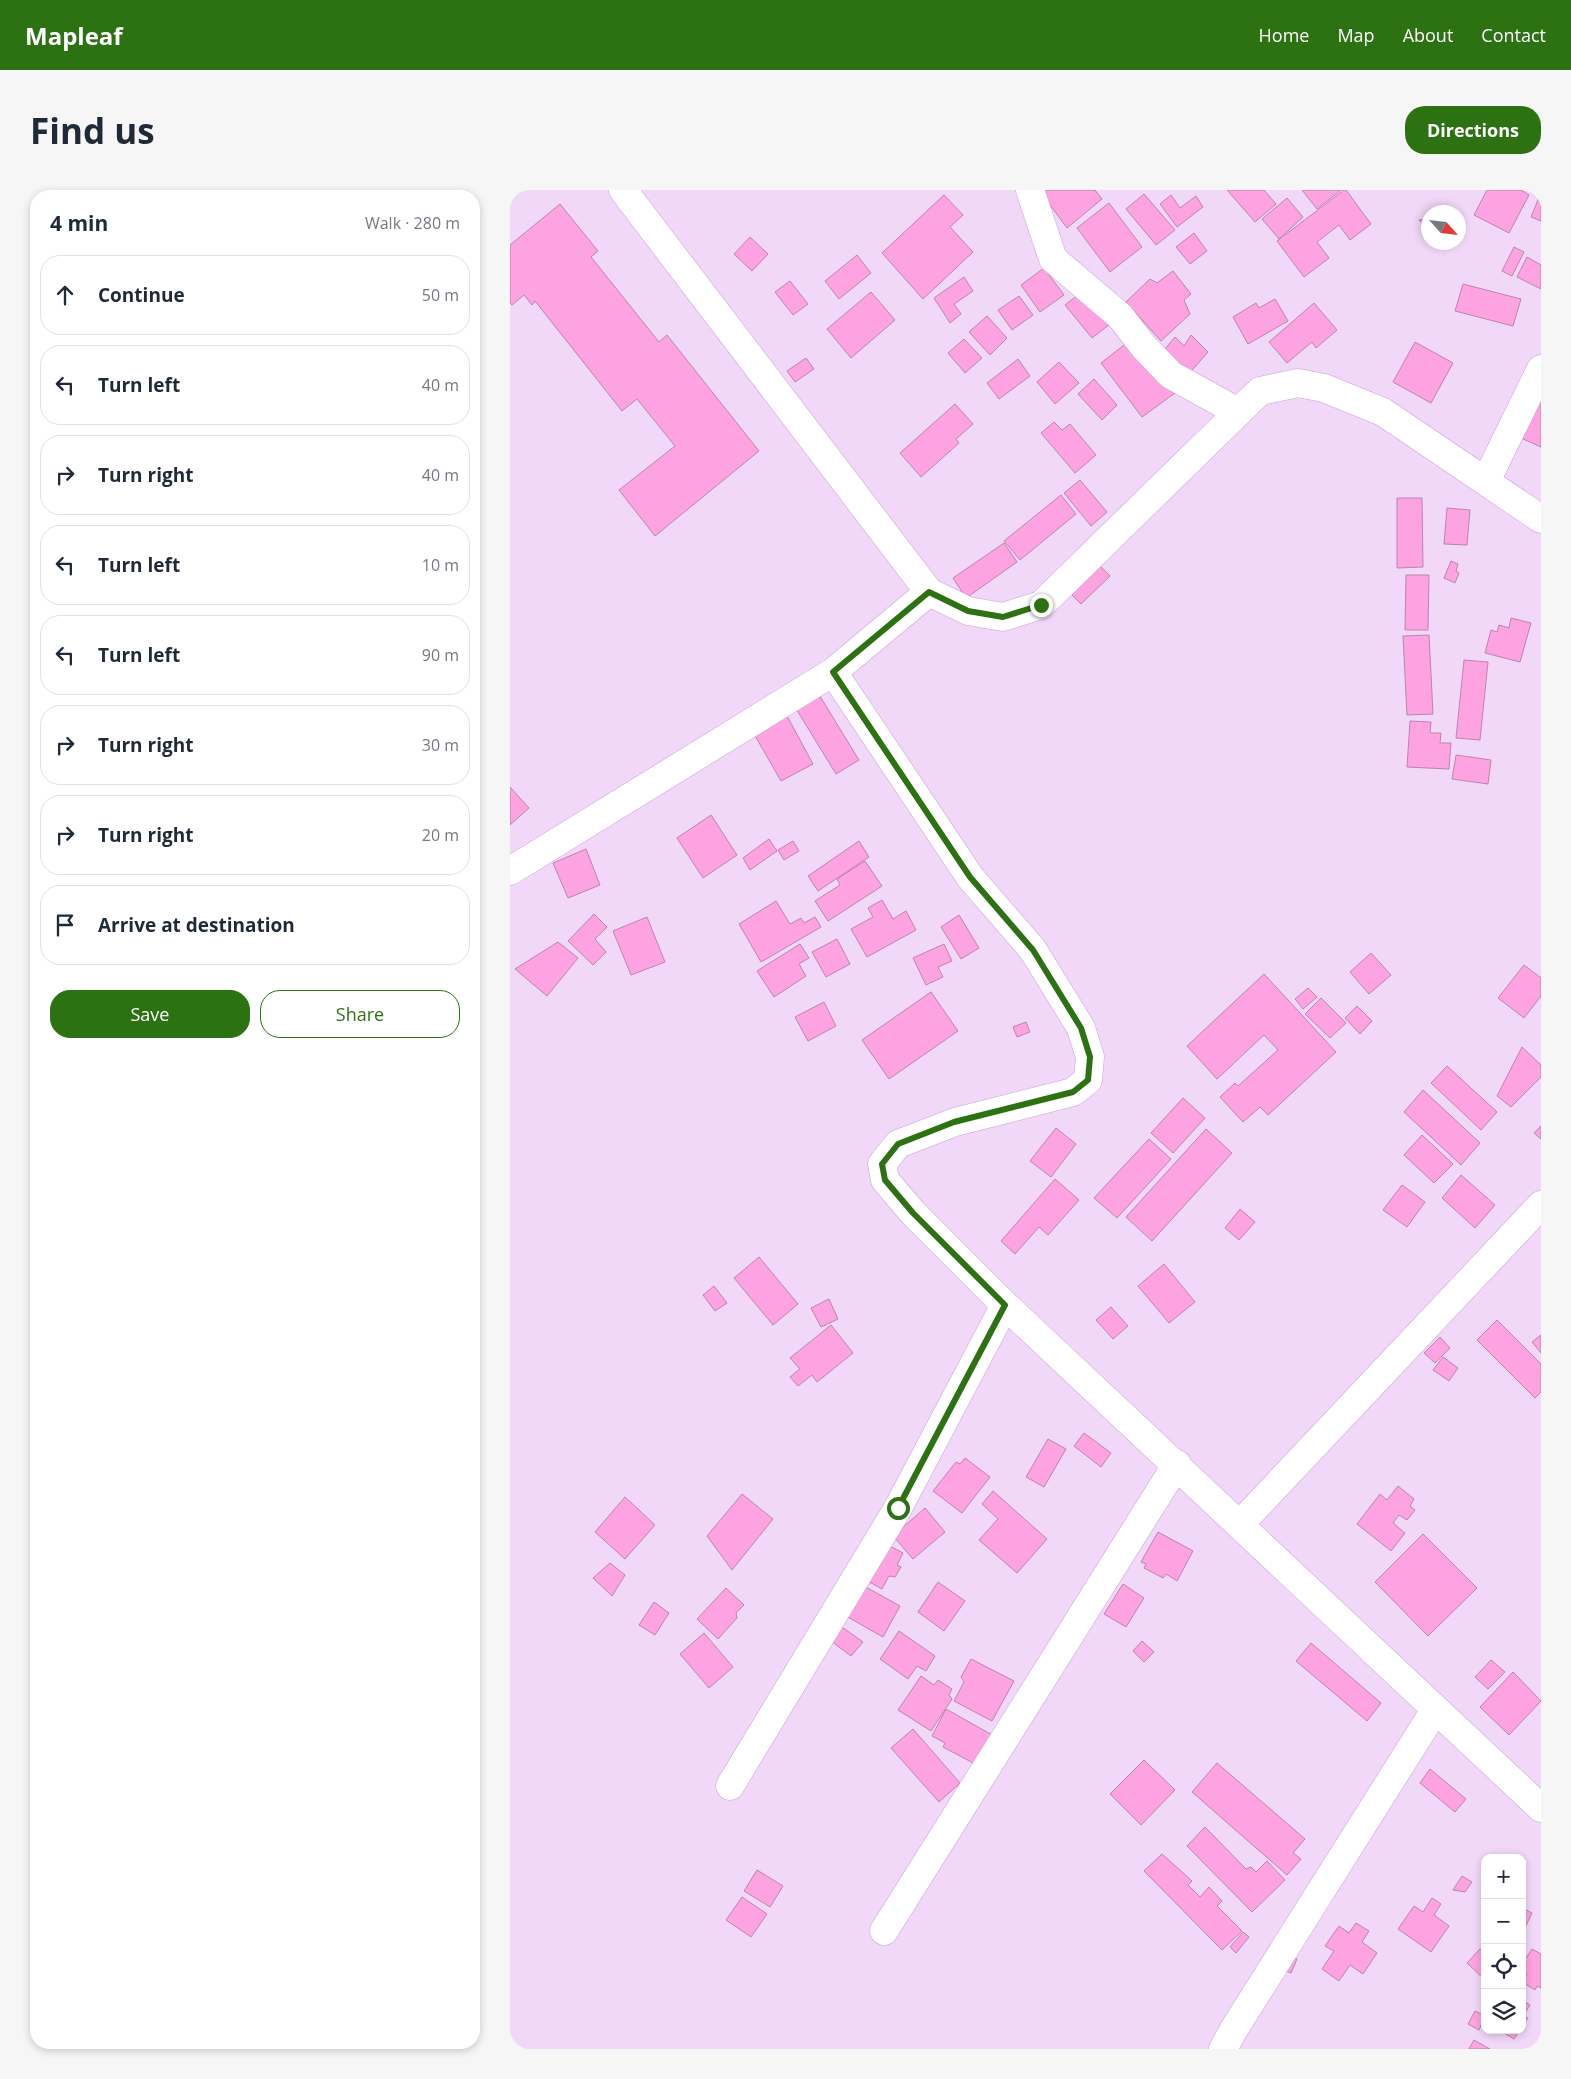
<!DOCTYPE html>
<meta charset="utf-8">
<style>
body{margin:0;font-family:"Open Sans",sans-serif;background:#f6f6f7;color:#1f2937}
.controls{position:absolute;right:15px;bottom:15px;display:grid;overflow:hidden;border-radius:10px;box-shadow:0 2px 8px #0003}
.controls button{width:45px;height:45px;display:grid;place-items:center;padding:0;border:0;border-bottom:1px solid #e0e1e3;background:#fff;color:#1f2937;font:25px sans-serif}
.compass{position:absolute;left:911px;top:15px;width:45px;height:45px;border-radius:50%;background:#fff;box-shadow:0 2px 8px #0003;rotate:117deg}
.stop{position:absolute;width:15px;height:15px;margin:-11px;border:4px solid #2d7212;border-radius:50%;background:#fff}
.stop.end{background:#2d7212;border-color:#fff;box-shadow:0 1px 5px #0008}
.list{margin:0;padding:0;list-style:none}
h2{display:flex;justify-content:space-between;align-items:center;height:65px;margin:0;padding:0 20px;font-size:21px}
h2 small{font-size:16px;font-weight:400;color:#747a83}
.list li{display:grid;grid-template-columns:32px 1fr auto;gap:15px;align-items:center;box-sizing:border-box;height:80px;margin:0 10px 10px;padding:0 10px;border:1px solid #e0e1e3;border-radius:20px}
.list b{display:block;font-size:19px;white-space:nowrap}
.list em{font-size:16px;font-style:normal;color:#747a83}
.actions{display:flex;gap:10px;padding:15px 20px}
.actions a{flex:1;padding:11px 0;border:1px solid #2d7212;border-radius:20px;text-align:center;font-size:18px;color:#2d7212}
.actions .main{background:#2d7212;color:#fff}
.icon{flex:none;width:28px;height:28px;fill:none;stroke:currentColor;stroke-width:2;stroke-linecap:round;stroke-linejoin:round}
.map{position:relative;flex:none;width:1031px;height:1859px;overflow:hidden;border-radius:20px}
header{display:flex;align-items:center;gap:30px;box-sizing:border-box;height:70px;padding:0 25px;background:#2d7212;color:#fff}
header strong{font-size:24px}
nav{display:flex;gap:28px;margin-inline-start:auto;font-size:18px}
.intro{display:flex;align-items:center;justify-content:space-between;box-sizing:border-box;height:120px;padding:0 30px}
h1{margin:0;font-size:35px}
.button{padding:12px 22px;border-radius:20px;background:#2d7212;color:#fff;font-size:18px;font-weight:700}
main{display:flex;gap:30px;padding:0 30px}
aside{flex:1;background:#fff;border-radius:20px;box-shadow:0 2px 8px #0003}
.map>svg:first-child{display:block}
.building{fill:#fea3e2;stroke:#bd84ab}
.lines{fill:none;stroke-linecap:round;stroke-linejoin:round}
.minor-casing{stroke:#cba1d6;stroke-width:29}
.minor{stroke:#fff;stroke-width:28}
.route{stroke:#2d7212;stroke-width:6}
</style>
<header>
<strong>Mapleaf</strong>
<nav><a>Home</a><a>Map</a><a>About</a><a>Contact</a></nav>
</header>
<div class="intro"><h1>Find us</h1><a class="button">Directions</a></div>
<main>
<aside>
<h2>4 min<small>Walk · 280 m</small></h2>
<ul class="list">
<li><svg class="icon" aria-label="ahead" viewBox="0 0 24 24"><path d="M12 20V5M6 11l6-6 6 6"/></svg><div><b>Continue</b></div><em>50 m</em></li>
<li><svg class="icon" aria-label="left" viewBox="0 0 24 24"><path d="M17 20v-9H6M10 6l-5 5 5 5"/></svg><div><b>Turn left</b></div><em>40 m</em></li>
<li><svg class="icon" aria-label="right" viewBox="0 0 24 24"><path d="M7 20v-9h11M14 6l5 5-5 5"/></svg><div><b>Turn right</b></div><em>40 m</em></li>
<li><svg class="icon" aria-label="left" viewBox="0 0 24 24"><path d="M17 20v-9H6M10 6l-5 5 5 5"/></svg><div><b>Turn left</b></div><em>10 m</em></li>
<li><svg class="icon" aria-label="left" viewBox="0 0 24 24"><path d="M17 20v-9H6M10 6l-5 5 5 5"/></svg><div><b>Turn left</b></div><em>90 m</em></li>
<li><svg class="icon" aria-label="right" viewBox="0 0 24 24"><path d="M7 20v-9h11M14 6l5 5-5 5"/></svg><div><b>Turn right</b></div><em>30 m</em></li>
<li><svg class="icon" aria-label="right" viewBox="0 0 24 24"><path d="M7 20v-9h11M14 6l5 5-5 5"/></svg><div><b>Turn right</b></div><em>20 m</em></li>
<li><svg class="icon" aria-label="arrive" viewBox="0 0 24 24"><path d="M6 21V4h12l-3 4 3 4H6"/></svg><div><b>Arrive at destination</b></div></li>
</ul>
<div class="actions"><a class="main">Save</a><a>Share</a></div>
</aside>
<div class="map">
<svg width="1031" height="1859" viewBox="0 0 1031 1859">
<rect width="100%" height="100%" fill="#f1d7f8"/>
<path class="building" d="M529,0H585L592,9L557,38Z
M717,0H754L766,14L745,32Z
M792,0H831L807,19Z
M834,0H836L861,34L840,50L829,35L807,52L819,68L794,87L767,51Z
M977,0H1011L1019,5L999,43L964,25Z
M634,4L665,40L646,55L616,19Z
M434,5L453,25L440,37L463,62L413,109L372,63Z
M661,5L670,18L686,6L693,17L667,37L650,14Z
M1030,5H1031V31L1021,27Z
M777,8L793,27L769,49L752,29Z
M599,13L632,57L600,82L567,38Z
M50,14L88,61L81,67L149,152L157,145L249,261L145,346L109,300L165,256L127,209L112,221L25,111L22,115L14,105L2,115L0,113V55Z
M918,29V38L909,30Z
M684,43L697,61L680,74L666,57Z
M240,47L258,64L242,81L224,64Z
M1004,57L1014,62L1002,86L992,81Z
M347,65L361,83L329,109L315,91Z
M1017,67L1031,75V99L1007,87Z
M534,78L554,105L530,122L511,95Z
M663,81L681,104L674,110L680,124L651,151L616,112L640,89L647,93Z
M454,87L463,101L444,114L451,124L440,133L424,108Z
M280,91L298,114L283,125L265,102Z
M953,94L1011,109L1003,136L945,121Z
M573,101L600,134L582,148L555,115Z
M361,102L385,130L341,168L317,139Z
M509,106L523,125L502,140L488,120Z
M765,109L778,131L738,154L723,127L746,113L749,118Z
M804,113L827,140L806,158L802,152L777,173L759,152Z
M477,126L497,148L480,165L459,142Z
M681,145L698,162L677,186L655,159L665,147L674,156Z
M623,148L665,203L632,227L591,173Z
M454,149L472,168L455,183L438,163Z
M905,152L943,173L921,213L883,192Z
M296,168L304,179L285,192L277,181Z
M508,169L520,186L489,209L477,193Z
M549,172L569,193L545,214L527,192Z
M584,189L607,215L592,230L568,204Z
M1031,204V257L1011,248Z
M445,214L463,234L446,249L449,253L411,287L390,263Z
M544,232L552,240L560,234L586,265L565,283L531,243Z
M570,290L597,322L581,336L554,303Z
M551,305L566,324L510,370L494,351Z
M887,308H912L913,377L887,378Z
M937,318L960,320L957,355L934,354Z
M494,353L507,372L456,408L443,388Z
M583,369L600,386L571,414L555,398Z
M941,371L948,374L946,381L949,383L945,393L934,388Z
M896,385H919L918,440H895Z
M1001,428L1021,433L1010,472L975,463L981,440L987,442L989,435L999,438Z
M919,445L923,524L897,525L893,446Z
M954,470L978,472L970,550L946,548Z
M308,503L349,570L326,584L285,517Z
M276,524L303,574L271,591L236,530Z
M900,531L921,532L920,543H931L930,553H941L939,579L897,577Z
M946,565L981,570L978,594L942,589Z
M0,597L19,618L0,635Z
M201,625L227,665L193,688L167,648Z
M259,649L267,661L240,680L233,668Z
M283,651L289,661L274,670L268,660Z
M349,651L359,667L308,701L298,686Z
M76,659L90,695L58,708L43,673Z
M355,671L372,696L318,731L305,711L330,695L327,689Z
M372,710L383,729L396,721L406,740L357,767L341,739L363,727L358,718Z
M266,711L280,734L291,728L294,733L305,727L311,737L251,772L229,734Z
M84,724L97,737L85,749L96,762L83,775L58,751Z
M449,725L469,758L451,769L431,737Z
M137,727L155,772L121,785L103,741Z
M327,749L340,774L316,787L302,762Z
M48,752L68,768L37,806L5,779Z
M290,754L299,768L289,774L296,786L264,807L247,781Z
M434,754L442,771L428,777L433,787L416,795L403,768Z
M861,763L881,785L859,804L840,782Z
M1014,775L1031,788V806L1014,828L988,808Z
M754,784L826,862L758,925L750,917L733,932L710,907L725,893L728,896L768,860L754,845L707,889L677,856Z
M798,798L807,807L793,819L785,809Z
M421,802L448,841L379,889L352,850Z
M811,808L836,833L820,848L795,824Z
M314,812L326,836L298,851L285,827Z
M847,816L862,831L850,844L835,828Z
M516,832L520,842L507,847L503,837Z
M1012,857L1031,875V887L1001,917L987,906Z
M937,876L987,922L971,940L921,893Z
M913,900L970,953L951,975L894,922Z
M673,908L695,928L663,963L641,943Z
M1031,936V949L1024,943Z
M546,938L566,954L541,987L520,971Z
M696,939L722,963L642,1051L616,1027Z
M912,945L943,974L924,993L894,965Z
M639,949L661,969L607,1028L584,1008Z
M951,985L985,1015L965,1038L932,1008Z
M545,989L569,1010L538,1045L529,1037L505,1064L491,1051Z
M892,995L915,1012L897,1037L873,1020Z
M730,1019L745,1032L729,1050L715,1038Z
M249,1067L288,1114L263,1135L224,1088Z
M654,1074L685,1112L659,1133L628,1096Z
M204,1096L217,1113L205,1121L193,1105Z
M319,1109L328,1129L311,1137L301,1118Z
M601,1117L618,1136L603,1149L586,1130Z
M987,1130L1031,1174V1202L1025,1208L967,1150Z
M321,1135L343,1163L307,1192L302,1185L288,1196L280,1187L290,1179L280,1168Z
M1031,1145V1163L1022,1152Z
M930,1147L940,1158L925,1173L914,1163Z
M933,1167L948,1178L939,1191L923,1180Z
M574,1243L601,1263L591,1277L564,1256Z
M538,1249L556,1259L534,1297L516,1287Z
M455,1268L480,1287L452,1323L423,1301L446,1272L450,1274Z
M888,1296L904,1309L900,1316L905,1320L897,1330L889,1325L883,1333L895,1343L881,1361L847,1334L870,1304L877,1310Z
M483,1301L537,1349L507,1383L469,1350L488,1329L472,1314Z
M232,1304L263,1329L222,1380L197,1346Z
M115,1307L145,1335L115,1369L85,1342Z
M415,1318L435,1342L403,1369L383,1346Z
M648,1342L683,1361L667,1391L656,1384L653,1388L634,1378L636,1374L631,1372Z
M913,1344L967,1398L918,1446L865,1392Z
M374,1353L393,1363L387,1375L391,1377L385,1387L379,1386L372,1399L354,1389Z
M100,1373L115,1385L102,1406L83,1388Z
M428,1392L455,1411L434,1441L408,1422Z
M613,1394L634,1408L616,1437L594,1424Z
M354,1396L390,1416L373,1447L336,1426Z
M216,1398L234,1415L226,1423L227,1428L208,1449L187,1429Z
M144,1412L159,1423L145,1445L129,1435Z
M332,1437L353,1452L341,1466L321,1451Z
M389,1441L425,1466L416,1481L407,1476L398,1489L370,1469Z
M194,1443L223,1477L199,1498L170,1464Z
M632,1451L644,1462L634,1472L623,1461Z
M801,1453L871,1513L857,1531L786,1471Z
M461,1469L504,1491L482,1531L444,1511L454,1492L451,1487Z
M981,1470L995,1482L978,1499L965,1487Z
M1003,1482L1031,1511L999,1545L970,1517Z
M411,1486L424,1495L428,1490L442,1499L439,1505L442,1509L421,1541L388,1520Z
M436,1519L484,1546L467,1575L433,1557L435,1553L422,1546Z
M403,1539L450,1593L429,1612L381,1558Z
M634,1570L665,1600L631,1635L600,1604Z
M707,1573L795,1649L783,1663L791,1669L777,1685L682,1602Z
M920,1579L956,1609L945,1622L910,1593Z
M695,1637L736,1679L741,1677L746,1682L757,1671L775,1690L742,1722L677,1656Z
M652,1664L682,1691L678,1695L690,1707L699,1697L712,1711L707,1716L732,1741L712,1760L634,1681Z
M247,1680L273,1696L260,1717L234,1701Z
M952,1686L962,1692L955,1702L943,1700Z
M232,1707L257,1724L241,1747L216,1730Z
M922,1708L931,1714L924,1725L939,1736L921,1762L888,1739L904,1716L913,1722Z
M1012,1718L1022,1723L1012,1744Z
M846,1733L859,1741L852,1752L867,1763L853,1784L840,1775L829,1791L812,1779L824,1761L815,1756L829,1736L839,1743Z
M733,1742L739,1747L726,1763L720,1757Z
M970,1759L975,1764V1790L957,1773Z
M1022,1759L1031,1764V1798L1027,1796L1025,1800L1012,1792L1017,1784L1012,1781V1774Z
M773,1762L787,1769L781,1783L767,1777Z
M1012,1810L1020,1815L1013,1826L1018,1828L1012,1836Z
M965,1821L975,1826L969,1840L958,1834Z
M989,1840H1010L1004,1849Z
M964,1850L980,1859H959Z"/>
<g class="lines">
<g class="minor-casing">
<path id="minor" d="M520,0L543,69L610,126L634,157L661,185L728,222
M976,291L1031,179
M419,402L458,421L493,427L531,415L750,201L788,193L814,198L873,222L1031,329
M323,482L460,687L523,760L571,838L580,867L578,890L563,902L445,932L388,954L372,974L375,990L403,1023L495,1115L1031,1618
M0,681L323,482L419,402L113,0
M730,1334L1031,1015
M220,1596L388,1318L495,1115
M374,1741L667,1274
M713,1859L724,1839L925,1520"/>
</g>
<use href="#minor" class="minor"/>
</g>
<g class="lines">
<path class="route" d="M388,1318L495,1115L403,1023L375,990L372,974L388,954L444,932L563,902L578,890L580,867L571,838L523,760L460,687L323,482L419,402L458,421L493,427L531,415"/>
</g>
</svg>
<div class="controls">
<button>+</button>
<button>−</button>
<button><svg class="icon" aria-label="locate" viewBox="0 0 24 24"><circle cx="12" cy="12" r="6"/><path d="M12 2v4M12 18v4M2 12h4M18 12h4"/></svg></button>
<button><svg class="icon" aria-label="layers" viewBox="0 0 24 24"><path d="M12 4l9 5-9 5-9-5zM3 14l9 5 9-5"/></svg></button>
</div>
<svg class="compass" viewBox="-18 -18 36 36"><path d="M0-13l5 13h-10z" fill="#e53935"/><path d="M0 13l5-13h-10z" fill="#747a83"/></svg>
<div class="stop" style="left:388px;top:1318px"></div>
<div class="stop end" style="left:531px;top:415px"></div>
</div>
</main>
